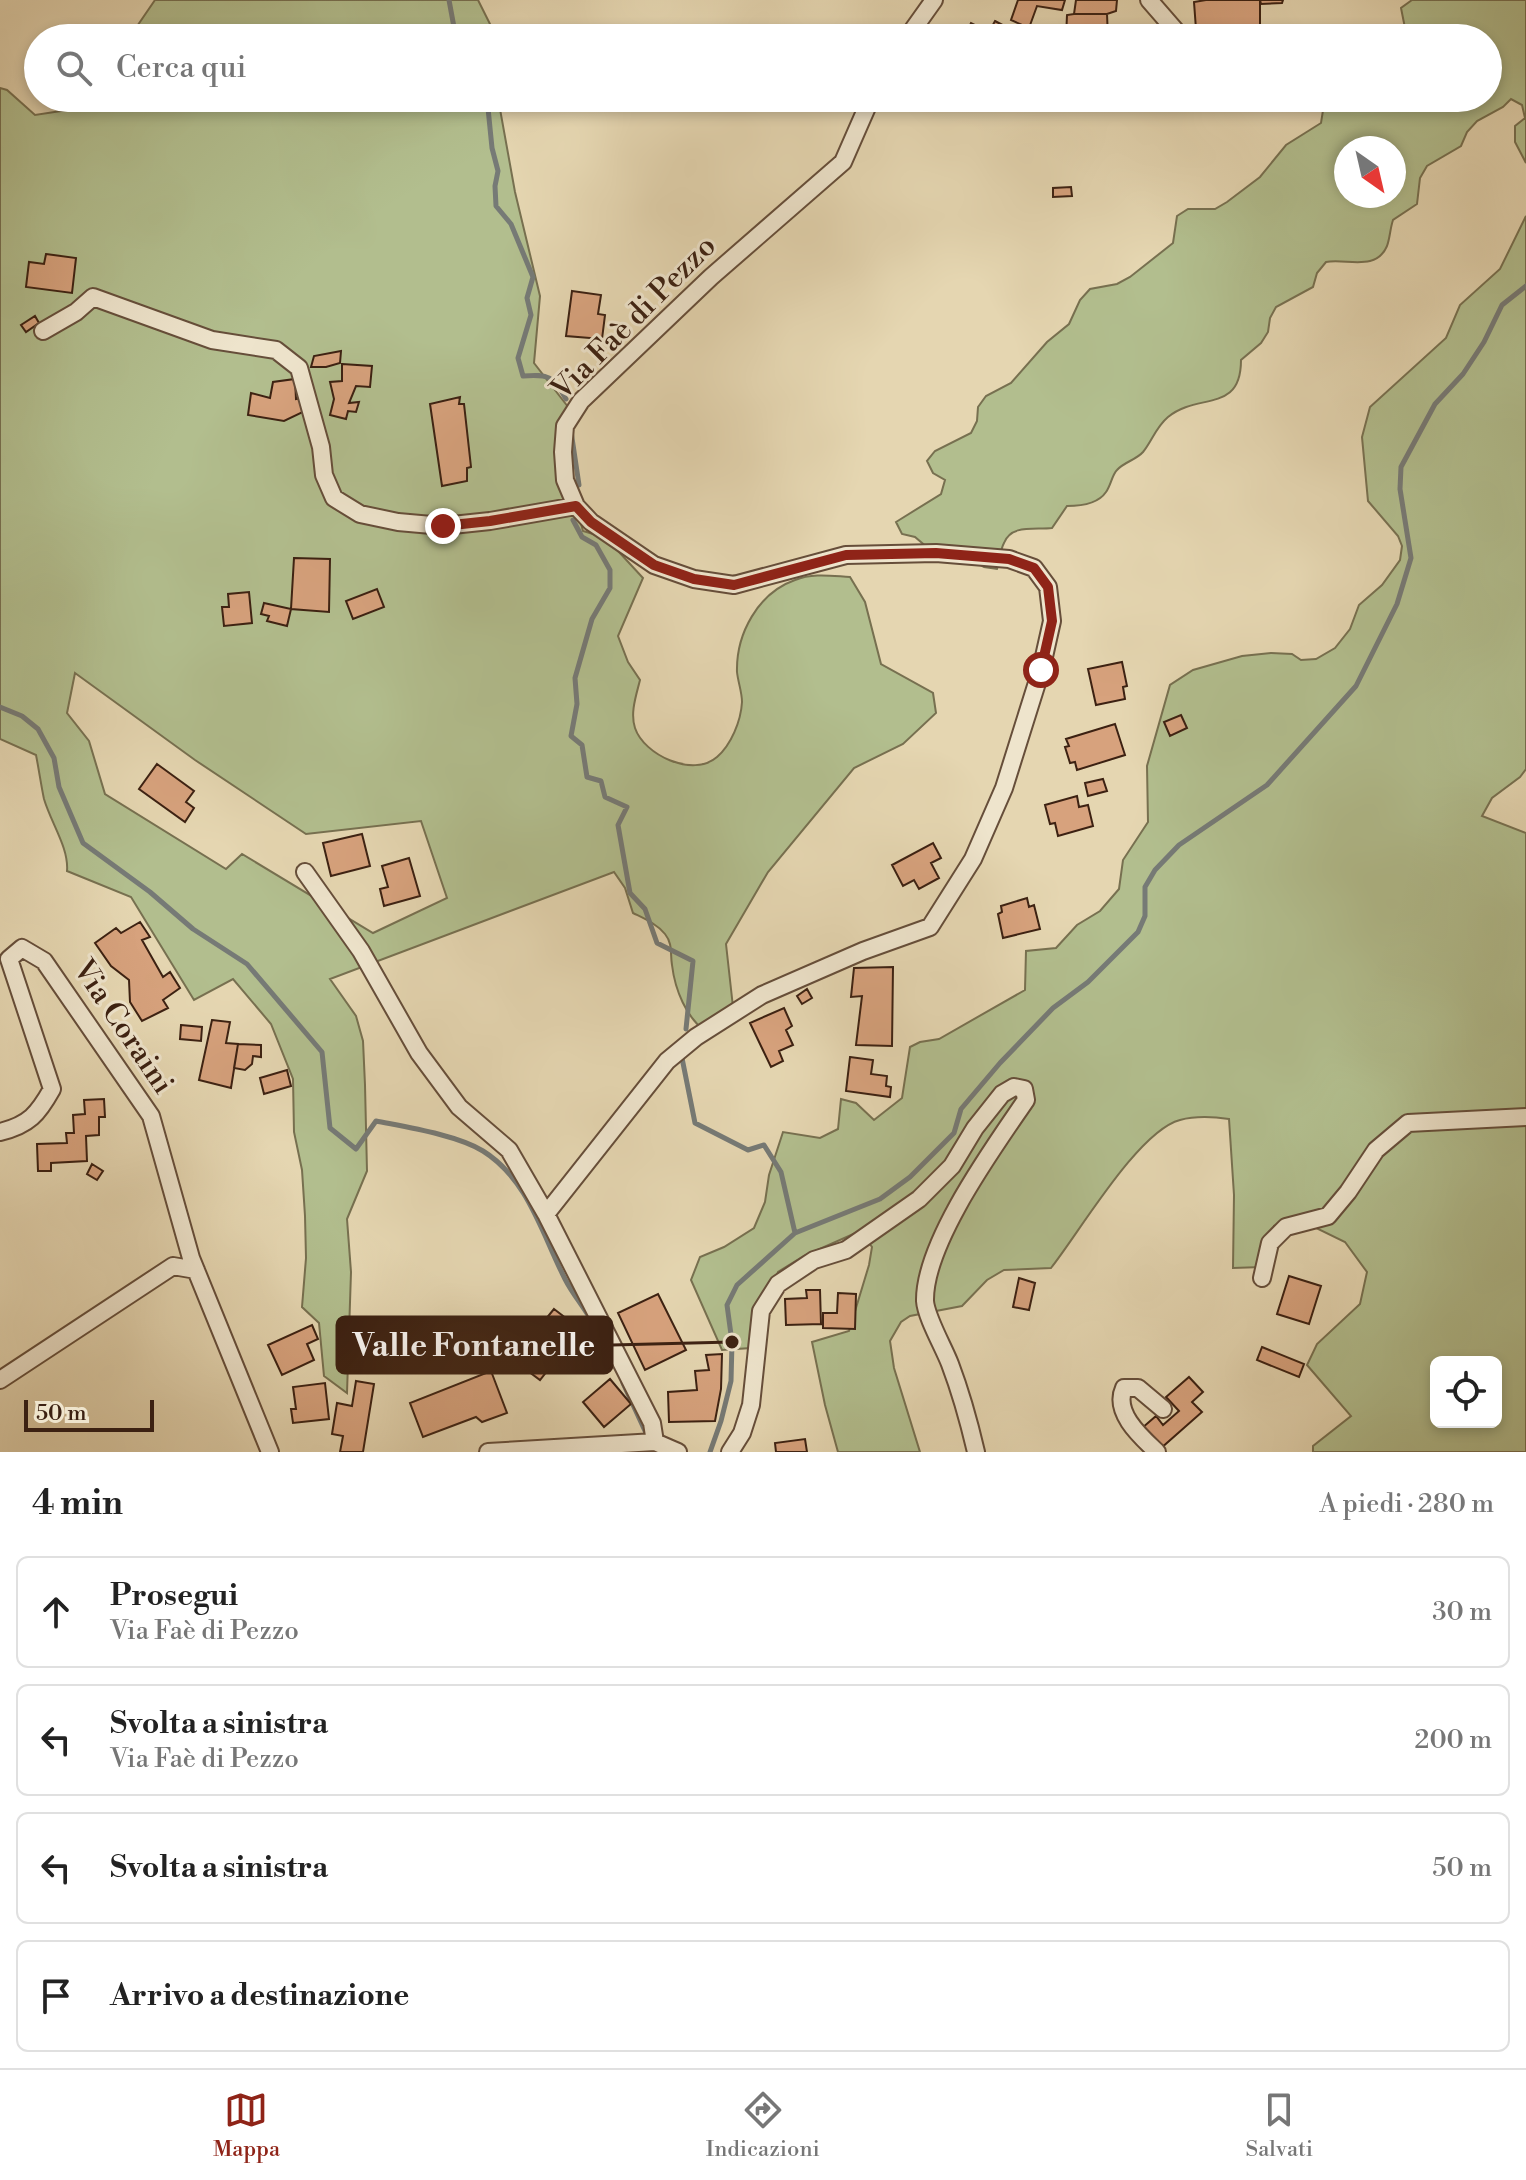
<!DOCTYPE html>
<html lang="it">
<meta charset="utf-8">
<style>
body{margin:0;font-family:"Libre Bodoni",serif;background:#f6f6f6;color:#222}
.controls{position:absolute;right:24px;bottom:24px;display:grid;overflow:hidden;border-radius:12px;box-shadow:0 4px 12px #0003}
.controls button{width:72px;height:72px;display:grid;place-items:center;padding:0;border:0;border-bottom:2px solid #e0e0e0;background:#fff;color:#222;font:40px sans-serif}
.compass{position:absolute;left:1334px;top:136px;width:72px;height:72px;border-radius:50%;background:#fff;box-shadow:0 4px 12px #0003;rotate:146deg}
.scale{position:absolute;left:24px;bottom:20px;width:130px;box-sizing:border-box;padding-left:8px;border:4px solid #3c2112;border-top:0;font-size:22px;line-height:28px;white-space:nowrap;color:#3c2112;-webkit-text-stroke:6px #eee4cc;paint-order:stroke}
.stop{position:absolute;width:24px;height:24px;margin:-18px;border:6px solid #8f2418;border-radius:50%;background:#fff}
.stop.end{background:#8f2418;border-color:#fff;box-shadow:0 2px 8px #0008}
.list{margin:0;padding:0;list-style:none}
h2{display:flex;justify-content:space-between;align-items:center;height:104px;margin:0;padding:0 32px;font-size:34px}
h2 small{font-size:26px;font-weight:400;color:#767676}
.list li{display:grid;grid-template-columns:52px 1fr auto;gap:24px;align-items:center;box-sizing:border-box;height:112px;margin:0 16px 16px;padding:0 16px;border:2px solid #e0e0e0;border-radius:12px}
.list b{display:block;font-size:30px;white-space:nowrap}
.list p{margin:0;font-size:26px;white-space:nowrap;color:#767676}
.list em{font-size:26px;font-style:normal;color:#767676}
.icon{flex:none;width:44px;height:44px;fill:none;stroke:currentColor;stroke-width:2;stroke-linecap:round;stroke-linejoin:round}
.map{position:relative;flex:none;width:1526px;height:1452px;overflow:hidden}
.search{position:absolute;background:#fff;box-shadow:0 4px 12px #0003;left:24px;right:24px;top:24px;height:88px;display:flex;align-items:center;gap:20px;box-sizing:border-box;padding:0 28px;border-radius:44px;color:#767676;font-size:30px}
.sheet{height:616px;background:#fff}
nav{display:flex;justify-content:space-around;align-items:center;box-sizing:border-box;height:112px;border-top:2px solid #e0e0e0;background:#fff;font-size:22px;color:#767676}
nav a{display:grid;justify-items:center;gap:4px}
nav .on{color:#8f2418}
.map>svg:first-child{display:block}
.green{fill:#b2be8e;stroke:#777050;stroke-width:2;fill-rule:evenodd}
.lines{fill:none;stroke-linecap:round;stroke-linejoin:round}
.stream{stroke:#767a76;stroke-width:5}
.building{fill:#d7a27d;stroke:#3c2112;stroke-width:2}
.street-casing{stroke:#664e3a;stroke-width:20}
.street{stroke:#eee4cc;stroke-width:16}
.route{stroke:#8f2418;stroke-width:10}
.labels{text-anchor:middle;dominant-baseline:central;stroke-width:6;stroke-linejoin:round;paint-order:stroke}
.street-label{font-size:30px;fill:#3c2112;stroke:#eee4cc}
.leader{fill:none;stroke:#3c2112;stroke-width:3}
.callout-dot{fill:#3c2112;stroke:#eee4cc;stroke-width:3}
.callout{fill:#3c2112;stroke:#3c2112;stroke-width:3}
.callout-label{font-size:32px;text-anchor:middle;font-weight:bold;fill:#fff}
</style>
<div class="map">
<svg width="1526" height="1452" viewBox="0 0 1526 1452">
<rect width="100%" height="100%" fill="#e5d6b1"/>
<filter id="stains"><feTurbulence type="fractalNoise" baseFrequency=".0025" numOctaves="4"/><feColorMatrix values="0 0 0 0 .2 0 0 0 0 .09 0 0 0 0 .02 0 0 0 .5 -.17"/></filter>
<radialGradient id="worn" r=".72"><stop offset=".6" stop-color="#630" stop-opacity="0"/><stop offset="1" stop-color="#630" stop-opacity=".3"/></radialGradient>
<path class="green" d="M155,0H478L497,38H129Z
M1412,0H1526V163L1515,142V126L1525,118L1522,105L1511,99L1503,107L1477,121L1467,132L1461,146L1427,166L1420,178L1417,204L1393,220C1390,229 1390,238 1387,246C1376,272 1346,258 1326,262L1317,273L1313,287L1276,307L1270,318L1268,332L1261,343L1241,360C1241,414 1198,392 1168,417C1156,427 1152,441 1143,452C1136,460 1124,462 1117,470C1112,475 1111,485 1106,492C1098,504 1081,506 1067,506L1052,528C1035,530 1011,524 1004,543C1000,550 1000,561 997,569L984,567L961,554H935L915,537L902,534L896,522L941,494L945,480L933,473L927,461L935,451L971,433L977,421L978,407L986,396L1011,383L1047,342L1069,324L1080,300L1090,289L1117,284L1130,277L1173,243L1177,216L1188,209H1215L1227,202L1260,177L1286,145L1321,123L1325,98H1488V38H1400L1406,33L1401,8ZM1346,148H1394V196H1346Z
M0,88L7,90L35,115L74,109L82,98H498L515,192L540,296L534,363L572,412V491L583,531L606,538L643,578L618,636L628,662L640,680C636,696 630,713 635,728C644,755 693,778 717,757C731,745 741,721 742,702C742,692 738,682 737,672C736,634 758,593 795,580C813,573 831,576 850,577L865,602L881,664L933,693L936,713L903,744L854,768L768,872L726,944L733,1007L706,1032C686,1017 675,990 672,965C670,953 673,944 665,934C657,924 645,919 633,913L625,888L614,872L330,979L356,1016L363,1041L365,1085L367,1171L347,1219L351,1272L347,1393L324,1376L319,1323L302,1307L306,1258L305,1216L302,1170L294,1132L293,1079L271,1024L233,979L194,1000L131,897L67,871C69,848 51,823 44,799C41,785 39,770 36,755L0,739ZM75,673L195,760L306,834L421,821L447,898L373,933L242,854L226,869L105,794L89,741L67,713Z
M1526,216V769L1520,777L1492,798L1482,816L1526,833V1452H1313V1446L1351,1416L1307,1365L1317,1344L1360,1304L1367,1272L1345,1242L1302,1221L1274,1226L1262,1267L1233,1268L1234,1195L1229,1119C1215,1117 1195,1116 1180,1120C1138,1131 1079,1233 1051,1268L1004,1270L987,1280L962,1306L910,1316L901,1322L890,1341L894,1368L920,1452H838L825,1405L812,1342L849,1331L869,1265L872,1247L860,1231L804,1256L778,1272L751,1348L722,1350L691,1280L700,1257L724,1247L754,1228L765,1202L769,1175L783,1132L820,1138L838,1129L841,1099L856,1103L874,1120L902,1098L910,1047L920,1042L939,1039L1025,990L1026,951L1056,948L1077,925L1100,911L1119,889L1123,860L1148,822L1147,766L1170,685L1193,670L1242,656L1271,653L1292,654L1301,660L1316,659L1335,648L1350,629L1359,605L1382,585L1400,560L1402,546L1398,536L1368,501L1362,437L1370,407L1446,338L1460,305L1500,269ZM1436,1362H1496V1422H1436Z"/>
<g class="lines">
<path class="stream" d="M449,0L456,38
M487,98L492,148L498,171L495,186L496,206L511,224L533,277L527,298L531,315L518,358L523,376C549,374 553,376 566,399
M571,431L579,485
M573,520L582,537L596,545L610,570V588L592,619L575,678L577,704L571,736L582,745L587,777L601,781L605,797L627,807L618,825L630,893L645,909L657,943L693,961L686,1029
M0,707L22,716L38,729L54,758L59,787L83,843L150,892L193,929L247,964L322,1052L330,1128L356,1149L376,1121C406,1127 457,1135 483,1151C528,1179 542,1234 565,1279C572,1293 583,1306 591,1320
M682,1058L695,1123L748,1150L764,1145L781,1172L795,1233
M623,1383L646,1433
M710,1452L721,1421L731,1381L732,1342L727,1305L737,1285L795,1233L880,1199L910,1177L954,1133L961,1109L1000,1063L1053,1008L1088,982L1138,932L1145,916V887L1155,870L1179,845L1267,785L1356,686L1397,604L1411,558L1400,489L1401,467L1435,404L1463,374L1484,342L1502,305L1526,286"/>
</g>
<path class="building" d="M1018,0H1065L1062,10L1037,6L1029,28L1011,20Z
M1076,0H1117L1116,11L1107,14H1074Z
M1206,0H1260V35L1226,36V29H1196L1194,2Z
M1260,0H1283L1282,3L1261,4Z
M1074,14H1107L1108,38H1066L1067,15Z
M995,21L1010,29L1005,38H964L971,23L989,32Z
M1010,29L1026,36L1025,38H1005Z
M1017,98H1061L1064,110L1014,108Z
M1092,98H1150L1151,101L1134,108L1132,100L1112,110L1103,99L1096,103Z
M1071,187L1072,196L1053,197V188Z
M46,254L76,258L72,293L26,287L29,262L44,264Z
M572,291L601,295L598,314L605,315L602,339L566,336Z
M35,316L39,323L26,332L21,325Z
M341,351L340,363L326,367H311L314,356Z
M342,364L372,366L370,387L356,386L349,403L359,402L356,412L348,411L346,419L330,415L334,399L330,382L342,381Z
M295,379L296,399L303,398L305,411L284,421L248,415L251,393L270,398L273,382Z
M460,397L459,404H464L471,467L467,468V481L442,486L430,404Z
M294,558L330,559L329,612L291,609Z
M377,589L384,607L353,619L346,601Z
M249,592L252,623L224,626L222,607H229L228,594Z
M264,603L291,609L287,626L267,621L269,616L261,614Z
M1122,662L1127,686L1123,687L1125,699L1096,705L1088,669Z
M1181,715L1187,728L1170,736L1164,722Z
M1115,724L1125,755L1077,770L1075,762L1070,763L1065,747L1069,746L1066,739Z
M157,764L194,791L186,802L194,808L185,822L139,789Z
M1103,779L1107,791L1088,796L1085,783Z
M1077,796L1079,807L1088,805L1093,826L1058,836L1055,823L1050,824L1045,805Z
M362,834L370,866L331,876L323,843Z
M933,843L941,858L931,863L939,878L919,889L914,880L903,886L892,865Z
M409,858L420,896L384,906L380,889L388,887L382,866Z
M1027,898L1029,907L1034,905L1040,929L1003,938L998,914L1002,912L1001,906Z
M140,922L150,937L142,940L163,977L170,972L180,988L163,1000L168,1008L142,1021L130,1002L129,980L111,966L95,943L116,928L121,933Z
M893,967L892,1046L856,1045L862,996L851,997L854,968Z
M807,989L812,998L802,1004L797,996Z
M784,1008L792,1026L786,1030L793,1045L779,1051L783,1061L771,1067L750,1023Z
M212,1020L230,1022L226,1043L238,1044L231,1088L199,1080Z
M181,1025L202,1027L201,1041L180,1039Z
M238,1044L261,1045V1057L253,1056L252,1064L245,1070L234,1068Z
M850,1057L873,1060L871,1074L887,1076L886,1086L891,1087L890,1097L846,1091Z
M287,1070L291,1086L264,1094L260,1078Z
M104,1099L105,1117H99V1135L86,1136L87,1161L51,1163V1171H38L37,1144L67,1143L66,1133H74L73,1115L85,1114L84,1100Z
M92,1164L103,1171L97,1180L87,1174Z
M1289,1276L1321,1286L1309,1324L1277,1314Z
M1019,1278L1035,1283L1029,1310L1013,1307Z
M806,1290H820L821,1324L786,1325L785,1299L807,1298Z
M838,1293L856,1294L855,1329L823,1328V1313H837Z
M658,1294L686,1350L645,1370L618,1313Z
M554,1309L580,1329L540,1380L520,1365L547,1331L540,1326Z
M312,1325L318,1339L307,1344L314,1360L282,1375L268,1345Z
M1262,1347L1304,1364L1299,1377L1257,1360Z
M722,1354L721,1389L715,1421L669,1422L668,1392L697,1390L695,1371L709,1370L706,1355Z
M491,1371L507,1413L482,1422L476,1417L423,1437L410,1403Z
M1189,1377L1203,1392L1192,1402L1202,1412L1160,1449L1142,1428L1156,1416L1163,1425L1179,1411L1166,1397Z
M610,1379L631,1404L604,1427L583,1402Z
M356,1381L374,1384L363,1452H340L343,1436L332,1434L337,1403L352,1406Z
M325,1383L329,1419L293,1423L291,1409H296L293,1387Z
M805,1439L807,1452H776L775,1443Z"/>
<g class="lines">
<g class="street-casing">
<path id="street" d="M1149,0L1182,38
M907,38L934,0
M43,331L76,312L93,297L212,340L276,350L299,368L321,447L324,475L334,498L360,514L398,522L443,526L490,521L576,506
M305,872L361,951L419,1053L459,1107L509,1150L546,1214L652,1423L655,1442
M0,1132C29,1125 38,1114 52,1089L9,959L22,948L44,961L151,1116L191,1258L270,1452
M546,1214L667,1061L696,1037L762,995L863,951L930,927L973,859L1004,788L1041,670L1052,621L1048,587L1034,568L1009,559L936,553L846,555L734,585L694,579L654,565L591,522L576,506L565,480L563,452L565,426L581,401L711,277L843,162L871,98
M1262,1278L1270,1243L1286,1227L1328,1216L1348,1192L1376,1150L1408,1123L1526,1117
M0,1380L173,1266L196,1270
M488,1452L655,1442L678,1452
M730,1452L742,1433L751,1405L761,1311L778,1284L814,1260L846,1250L919,1199L952,1166L975,1128L1002,1094L1014,1087L1024,1089L1026,1100C994,1147 924,1243 925,1301C926,1317 944,1348 950,1364C961,1393 969,1422 976,1452
M1157,1452C1140,1436 1113,1412 1124,1388H1138L1163,1409"/>
</g>
<use href="#street" class="street"/>
</g>
<g class="lines">
<path class="route" d="M443,526L490,521L576,506L591,522L654,565L694,579L734,585L846,555L936,553L1009,559L1034,568L1048,587L1052,621L1041,670"/>
</g>
<g class="labels">
<g class="street-label">
<text transform="translate(634 318) rotate(-45)">Via Faè di Pezzo</text>
<text transform="translate(123 1027) rotate(56)">Via Coraini</text>
</g>
</g>
<path class="leader" d="M732 1342L612 1345"/>
<circle class="callout-dot" cx="732" cy="1342" r="8"/>
<rect class="callout" x="337" y="1317" width="275" height="56" rx="8"/>
<g class="callout-label">
<text x="474" y="1356">Valle Fontanelle</text>
</g>
<rect width="100%" height="100%" filter="url(#stains)"/>
<rect width="100%" height="100%" fill="url(#worn)"/>
</svg>
<div class="controls">
<button><svg class="icon" aria-label="locate" viewBox="0 0 24 24"><circle cx="12" cy="12" r="6"/><path d="M12 2v4M12 18v4M2 12h4M18 12h4"/></svg></button>
</div>
<svg class="compass" viewBox="-18 -18 36 36"><path d="M0-13l5 13h-10z" fill="#e53935"/><path d="M0 13l5-13h-10z" fill="#767676"/></svg>
<div class="scale">50 m</div>
<div class="stop" style="left:1041px;top:670px"></div>
<div class="stop end" style="left:443px;top:526px"></div>
<div class="search"><svg class="icon" aria-label="search" viewBox="0 0 24 24"><circle cx="10" cy="10" r="6"/><path d="M15 15l6 6"/></svg>Cerca qui</div>
</div>
<section class="sheet">
<h2>4 min<small>A piedi · 280 m</small></h2>
<ul class="list">
<li><svg class="icon" aria-label="ahead" viewBox="0 0 24 24"><path d="M12 20V5M6 11l6-6 6 6"/></svg><div><b>Prosegui</b><p>Via Faè di Pezzo</p></div><em>30 m</em></li>
<li><svg class="icon" aria-label="left" viewBox="0 0 24 24"><path d="M17 20v-9H6M10 6l-5 5 5 5"/></svg><div><b>Svolta a sinistra</b><p>Via Faè di Pezzo</p></div><em>200 m</em></li>
<li><svg class="icon" aria-label="left" viewBox="0 0 24 24"><path d="M17 20v-9H6M10 6l-5 5 5 5"/></svg><div><b>Svolta a sinistra</b></div><em>50 m</em></li>
<li><svg class="icon" aria-label="arrive" viewBox="0 0 24 24"><path d="M6 21V4h12l-3 4 3 4H6"/></svg><div><b>Arrivo a destinazione</b></div></li>
</ul>
</section>
<nav>
<a class="on"><svg class="icon" aria-label="map" viewBox="0 0 24 24"><path d="M3 6l6-2 6 2 6-2v14l-6 2-6-2-6 2zM9 4v14M15 6v14"/></svg>Mappa</a>
<a><svg class="icon" aria-label="directions" viewBox="0 0 24 24"><path d="M12 3l9 9-9 9-9-9zM9 14v-3h6M13 9l2 2-2 2"/></svg>Indicazioni</a>
<a><svg class="icon" aria-label="saved" viewBox="0 0 24 24"><path d="M7 4h10v16l-5-4-5 4z"/></svg>Salvati</a>
</nav>
